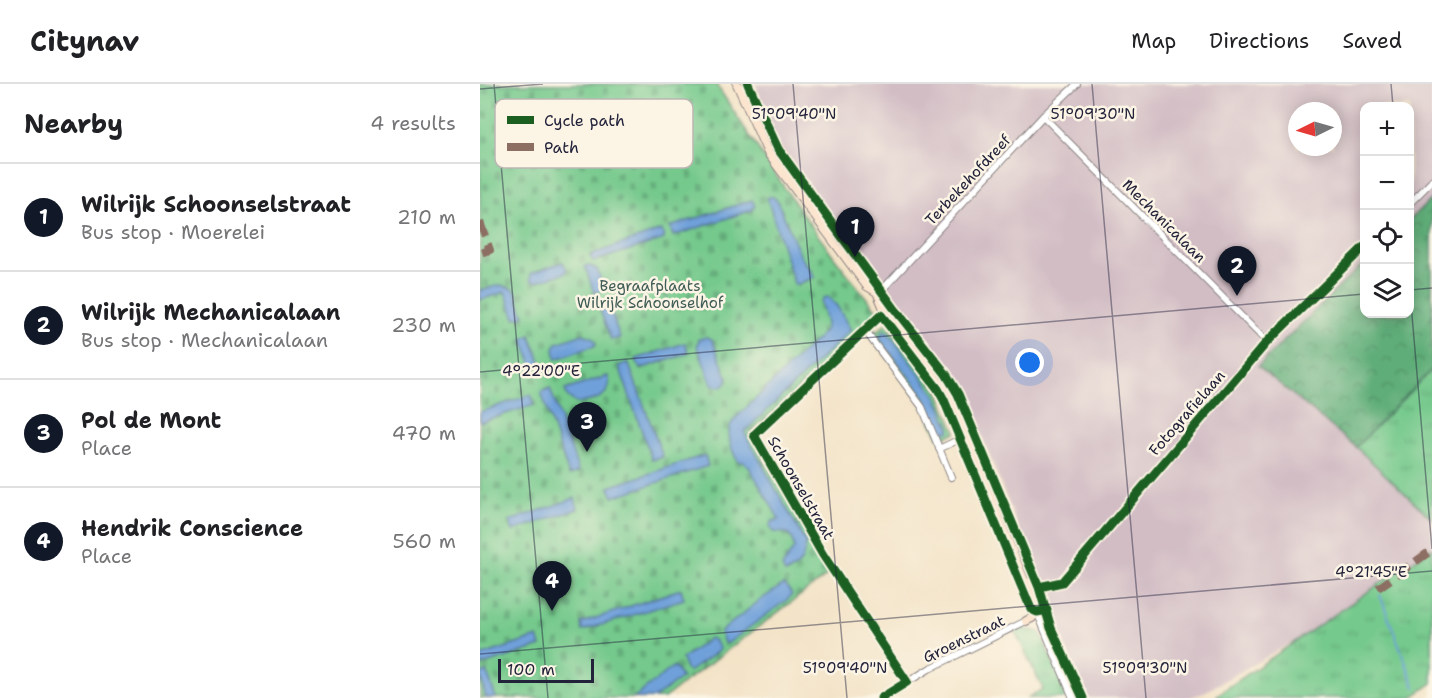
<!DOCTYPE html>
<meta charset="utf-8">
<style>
body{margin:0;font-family:"Shantell Sans",sans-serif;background:#f2f2f2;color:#202124}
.controls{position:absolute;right:18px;top:18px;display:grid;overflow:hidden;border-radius:12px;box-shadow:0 3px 15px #0003}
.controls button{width:54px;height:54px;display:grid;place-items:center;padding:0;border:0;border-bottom:2px solid #e0e0e0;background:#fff;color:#202124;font:30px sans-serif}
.compass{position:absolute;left:808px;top:18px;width:54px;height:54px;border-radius:50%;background:#fff;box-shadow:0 3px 15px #0003;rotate:265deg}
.scale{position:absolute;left:18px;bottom:15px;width:96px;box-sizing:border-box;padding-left:6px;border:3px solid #22223b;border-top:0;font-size:16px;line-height:21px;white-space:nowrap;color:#22223b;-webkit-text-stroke:4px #fcf5e5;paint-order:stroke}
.you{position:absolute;left:550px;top:279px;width:21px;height:21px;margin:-15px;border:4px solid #fff;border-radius:50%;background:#1a73e8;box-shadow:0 0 0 9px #1a73e833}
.badge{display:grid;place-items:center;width:39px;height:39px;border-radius:50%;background:#111827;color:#fff;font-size:20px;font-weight:700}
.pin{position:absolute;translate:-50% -50px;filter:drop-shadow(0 2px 3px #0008)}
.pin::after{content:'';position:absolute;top:32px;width:21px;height:18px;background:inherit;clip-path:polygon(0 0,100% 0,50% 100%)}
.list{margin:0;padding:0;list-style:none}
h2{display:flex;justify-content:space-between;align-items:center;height:78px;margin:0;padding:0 24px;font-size:26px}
h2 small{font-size:20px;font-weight:400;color:#757577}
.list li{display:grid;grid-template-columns:39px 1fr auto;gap:18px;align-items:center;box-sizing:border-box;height:108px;padding:0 24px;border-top:2px solid #e0e0e0}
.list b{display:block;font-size:22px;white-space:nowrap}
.list p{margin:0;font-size:20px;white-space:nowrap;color:#757577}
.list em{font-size:20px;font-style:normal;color:#757577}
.icon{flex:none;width:33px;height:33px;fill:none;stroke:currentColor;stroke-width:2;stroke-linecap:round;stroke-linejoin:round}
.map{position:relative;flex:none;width:952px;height:614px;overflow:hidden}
header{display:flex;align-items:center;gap:36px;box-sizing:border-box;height:84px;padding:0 30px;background:#fff;border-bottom:2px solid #e0e0e0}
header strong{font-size:28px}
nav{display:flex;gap:33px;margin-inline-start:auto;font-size:21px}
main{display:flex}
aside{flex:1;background:#fff}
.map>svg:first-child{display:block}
.industrial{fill:#d2bdc5;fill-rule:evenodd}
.grass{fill:url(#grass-tufts);stroke:#4b7664;stroke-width:1.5}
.forest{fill:url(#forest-crowns);stroke:#40685a;stroke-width:1.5}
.cemetery{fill:url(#cemetery-stones);stroke:#4b7664;stroke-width:1.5}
.water{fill:#70a0da;stroke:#49618a;stroke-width:1.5}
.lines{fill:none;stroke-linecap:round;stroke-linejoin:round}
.stream{stroke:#70a0da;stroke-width:2}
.street-casing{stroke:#8a8281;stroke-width:8}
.secondary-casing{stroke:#8a8281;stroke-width:10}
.street{stroke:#fff;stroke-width:6}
.secondary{stroke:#fbe5cf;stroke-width:8}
.quiet{stroke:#8d6e63;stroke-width:8;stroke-dasharray:15 8;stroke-linecap:butt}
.cycleway-casing{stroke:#fcf5e5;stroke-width:13}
.cycleway{stroke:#1b5e20;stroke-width:9}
.ticks{fill:none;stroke:#22223b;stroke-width:1.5;stroke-opacity:0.45}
.labels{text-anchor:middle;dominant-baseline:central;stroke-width:5;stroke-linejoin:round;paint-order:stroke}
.street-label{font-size:15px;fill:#22223b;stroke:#fcf5e5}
.park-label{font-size:15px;fill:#3f5c57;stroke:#fcf5e5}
.key{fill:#fcf5e5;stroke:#bbb6b2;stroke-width:1.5}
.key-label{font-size:16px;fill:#22223b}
.ticks-label{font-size:15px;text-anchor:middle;fill:#22223b;stroke:#fcf5e5;stroke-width:5;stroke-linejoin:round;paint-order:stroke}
</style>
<header>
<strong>Citynav</strong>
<nav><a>Map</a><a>Directions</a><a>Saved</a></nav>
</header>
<main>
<aside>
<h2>Nearby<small>4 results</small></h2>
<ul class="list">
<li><span class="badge">1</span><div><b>Wilrijk Schoonselstraat</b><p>Bus stop · Moerelei</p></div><em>210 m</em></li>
<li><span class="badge">2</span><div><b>Wilrijk Mechanicalaan</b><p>Bus stop · Mechanicalaan</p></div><em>230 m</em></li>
<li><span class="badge">3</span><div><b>Pol de Mont</b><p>Place</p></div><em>470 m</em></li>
<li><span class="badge">4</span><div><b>Hendrik Conscience</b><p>Place</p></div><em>560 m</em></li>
</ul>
</aside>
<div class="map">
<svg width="952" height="614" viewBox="0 0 952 614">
<defs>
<pattern id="grass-tufts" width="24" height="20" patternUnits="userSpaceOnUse" patternTransform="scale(1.5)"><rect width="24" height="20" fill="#74c98c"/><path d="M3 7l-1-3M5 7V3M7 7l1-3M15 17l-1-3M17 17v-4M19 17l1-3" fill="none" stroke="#64ac7a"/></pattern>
<pattern id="forest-crowns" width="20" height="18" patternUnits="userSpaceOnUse" patternTransform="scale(1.5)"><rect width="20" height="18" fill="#5fad78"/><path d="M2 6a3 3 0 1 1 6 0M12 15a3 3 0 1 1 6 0" fill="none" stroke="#4e8c64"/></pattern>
<pattern id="cemetery-stones" width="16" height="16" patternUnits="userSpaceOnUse" patternTransform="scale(1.5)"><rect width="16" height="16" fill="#74c98c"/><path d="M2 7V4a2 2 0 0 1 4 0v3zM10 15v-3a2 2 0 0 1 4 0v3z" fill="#64ac7a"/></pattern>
</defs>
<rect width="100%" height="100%" fill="#fcf5e5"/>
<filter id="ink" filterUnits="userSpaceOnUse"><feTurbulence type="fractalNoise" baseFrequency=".0167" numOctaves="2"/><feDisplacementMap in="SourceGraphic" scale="12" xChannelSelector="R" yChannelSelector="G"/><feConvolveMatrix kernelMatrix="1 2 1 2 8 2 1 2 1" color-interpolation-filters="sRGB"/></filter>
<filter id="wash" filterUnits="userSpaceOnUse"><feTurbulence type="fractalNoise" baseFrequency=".008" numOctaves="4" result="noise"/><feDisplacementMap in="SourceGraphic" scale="24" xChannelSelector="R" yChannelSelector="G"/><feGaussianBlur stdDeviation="1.35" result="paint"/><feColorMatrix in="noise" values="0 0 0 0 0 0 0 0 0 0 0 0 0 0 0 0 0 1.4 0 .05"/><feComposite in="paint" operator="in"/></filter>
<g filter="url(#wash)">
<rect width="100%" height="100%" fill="#f3e3c7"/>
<path class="industrial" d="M276,0H952V114L930,136V22H884V179L778,282L876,363L952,435V464L848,538L721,610L707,614H608L589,571L484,307L303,68L291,46ZM817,27H853V63H817Z"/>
<path class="grass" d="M406,240L458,307L476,348L464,353L466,358L458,353L442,318L392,251L393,244L396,248Z
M952,285V435L876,363Z
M952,464V599L931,614H738L737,611Z
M542,544L560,548L588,614H547L563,605L535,547Z"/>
<path class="forest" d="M952,114V285L876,363L778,282L884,179V230H930V136Z"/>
<path class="cemetery" d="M0,0H236C287,79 338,157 399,229L269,350L350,489L184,614H0Z"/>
<path class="water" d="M287,113H293L297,116L321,173L335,193L316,201L314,199Z
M272,116L275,122L272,126L193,152L190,143Z
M182,146L184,155L181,156L115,177L112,176L110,171Z
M83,178L87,186L85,189L55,198L51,196V189Z
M108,181L117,185L124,205L114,209L105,182Z
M21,201L35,206L44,232L35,234L25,208L0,216V206Z
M348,213L357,222L371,246L264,348L326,459C324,474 321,484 305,489L302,483L314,464L312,455L307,449L293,448L290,443L291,438L299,435L269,383L264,378H259C252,370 246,350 251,340C254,335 258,332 262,328L345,247L346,240L341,218L343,214Z
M130,224L140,254L131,256L120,226Z
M404,246L409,250L455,310L470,343L469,347L461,348L443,311L399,254Z
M103,250L113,254L116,260L114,262L76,275L74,265L77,259Z
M50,251L61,278L60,281L53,283L43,255Z
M226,253L232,255L248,295L245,301L241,303L232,301L217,262L219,255Z
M205,259L209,269L160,285L156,275Z
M148,278L183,373L172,376L139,282Z
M128,292C135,312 113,318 96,319L87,312L85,306Z
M70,304L99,388L89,391L61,308Z
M50,311L52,312L54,321L0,338V328Z
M225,371L228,382L133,413L129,403Z
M95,414L98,425L33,447L30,437Z
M304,500L312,510L308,515L248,559H244L240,548L279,517Z
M201,505L204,515L102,547L101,539Z
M58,553L61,562L0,582V572Z
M230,554L236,558L239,564L238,567L210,587L206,586L202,575Z
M194,582L202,594L174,614H154Z
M7,588L16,614H6L0,590Z"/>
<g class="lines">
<path class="stream" d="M900,511L935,603"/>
</g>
</g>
<g filter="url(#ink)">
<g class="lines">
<g class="street-casing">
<path id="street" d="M563,32L787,258
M930,119L952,97
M397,208L402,206L563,32L597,0
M405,227L386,248L442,323L471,393
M274,351L343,471L427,598
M459,365L486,352
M582,498L787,258L884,163
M557,528L593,614
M401,614L449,585L546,537"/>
</g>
<g class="secondary-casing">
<path id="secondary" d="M257,0L288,69L387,202L397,208L405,227L468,310L544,496C553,508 570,502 582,498
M546,537L552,534L557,528L550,499"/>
</g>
<use href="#street" class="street"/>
<use href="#secondary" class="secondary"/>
<path class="quiet" d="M0,138L10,166L0,169
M898,504L952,466"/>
<g class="cycleway-casing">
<path id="cycleway" d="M268,0L298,65L414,224L466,290L478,310L559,503L571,544L603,614
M559,503L582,498L787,258L884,163
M401,614L427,598L343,471L274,351L401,231L458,305L464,316L551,525L557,528L567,526"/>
</g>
<use href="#cycleway" class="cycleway"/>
</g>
</g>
<path class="ticks" d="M14,0L68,614M313,0L367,614M612,0L666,614M911,0L913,22M0,5L63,0M930,206L952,204M930,208L952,465M0,288L884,210M0,570L952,487"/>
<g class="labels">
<g class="street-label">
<text transform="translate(488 96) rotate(-47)">Terbekehofdreef</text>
<text transform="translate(684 137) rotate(45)">Mechanicalaan</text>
<text transform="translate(707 329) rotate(-49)">Fotografielaan</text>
<text transform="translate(321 404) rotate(60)">Schoonselstraat</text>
<text transform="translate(484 555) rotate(-26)">Groenstraat</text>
</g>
<g class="park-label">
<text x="170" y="202">Begraafplaats<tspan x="170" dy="17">Wilrijk Schoonselhof</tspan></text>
</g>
</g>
<rect x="15" y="15" width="198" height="69" rx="9" class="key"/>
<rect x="27" y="32" width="27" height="8" fill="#1b5e20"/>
<rect x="27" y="59" width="27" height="8" fill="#8d6e63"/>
<g class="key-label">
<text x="64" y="42">Cycle path</text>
<text x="64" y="69">Path</text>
</g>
<g class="ticks-label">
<text x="314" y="35">51°09'40"N</text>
<text x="613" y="35">51°09'30"N</text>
<text x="61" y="292">4°22'00"E</text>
<text x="891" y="493">4°21'45"E</text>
<text x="365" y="589">51°09'40"N</text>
<text x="665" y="589">51°09'30"N</text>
</g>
</svg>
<div class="controls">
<button>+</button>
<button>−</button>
<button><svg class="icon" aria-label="locate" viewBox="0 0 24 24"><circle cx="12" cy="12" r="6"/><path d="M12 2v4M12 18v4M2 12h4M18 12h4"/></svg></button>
<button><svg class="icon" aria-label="layers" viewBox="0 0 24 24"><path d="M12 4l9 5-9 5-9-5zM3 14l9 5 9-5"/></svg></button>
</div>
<svg class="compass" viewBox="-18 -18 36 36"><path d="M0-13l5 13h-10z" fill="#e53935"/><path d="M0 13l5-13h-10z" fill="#757577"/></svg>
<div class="scale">100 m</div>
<div class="you"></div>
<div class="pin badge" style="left:375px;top:173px">1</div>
<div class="pin badge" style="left:757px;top:212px">2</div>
<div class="pin badge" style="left:107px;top:368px">3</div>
<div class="pin badge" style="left:72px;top:527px">4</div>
</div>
</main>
